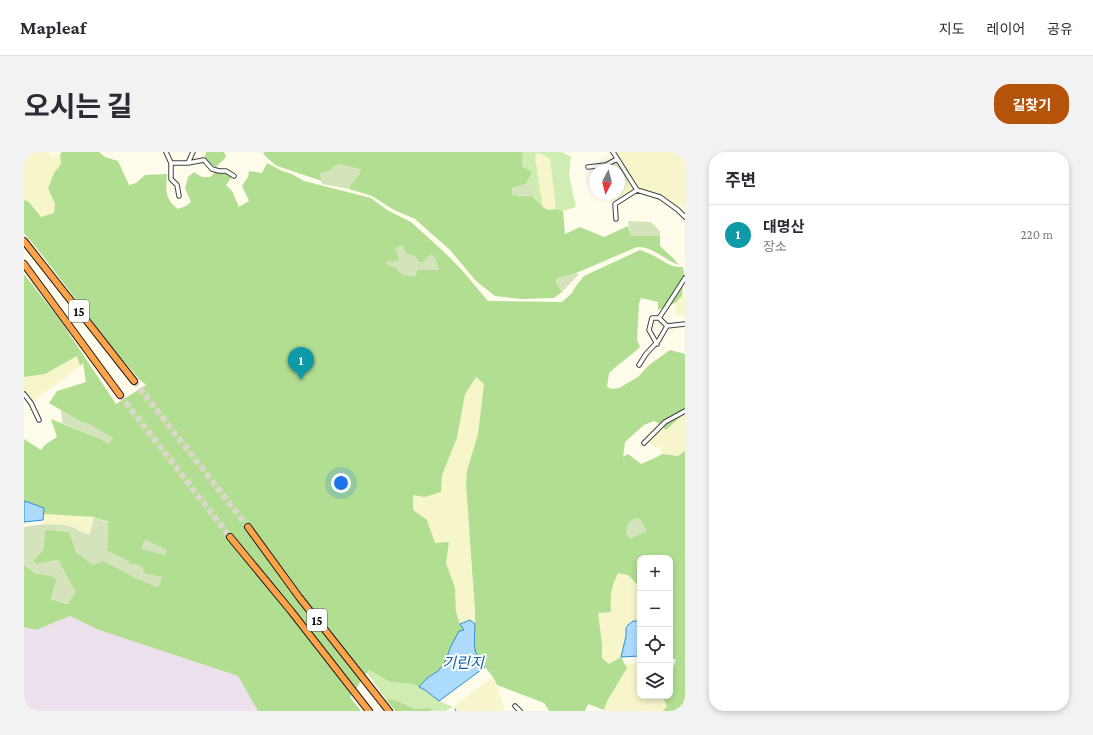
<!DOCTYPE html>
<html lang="ko">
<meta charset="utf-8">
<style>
body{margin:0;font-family:"Crimson Pro","Noto Sans KR",serif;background:#f2f2f3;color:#2b2b33}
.controls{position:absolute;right:12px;bottom:12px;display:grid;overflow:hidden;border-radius:8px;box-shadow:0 2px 6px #0003}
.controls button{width:36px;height:36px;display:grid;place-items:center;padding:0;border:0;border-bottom:1px solid #e1e1e2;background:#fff;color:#2b2b33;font:20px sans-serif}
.compass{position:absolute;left:565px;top:12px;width:36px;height:36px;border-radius:50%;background:#fff;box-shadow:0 2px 6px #0003;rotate:187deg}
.you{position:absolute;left:317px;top:331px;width:14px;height:14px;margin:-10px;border:3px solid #fff;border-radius:50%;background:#1a73e8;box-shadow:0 0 0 6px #1a73e833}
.badge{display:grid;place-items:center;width:26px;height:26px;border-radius:50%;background:#b45309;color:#fff;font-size:13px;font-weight:700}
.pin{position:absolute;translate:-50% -33px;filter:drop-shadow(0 1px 2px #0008)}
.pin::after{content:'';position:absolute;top:21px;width:14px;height:12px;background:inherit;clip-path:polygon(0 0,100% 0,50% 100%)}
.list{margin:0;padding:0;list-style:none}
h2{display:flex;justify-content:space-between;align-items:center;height:52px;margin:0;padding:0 16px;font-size:17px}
h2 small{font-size:13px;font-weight:400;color:#7c7c81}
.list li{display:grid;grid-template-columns:26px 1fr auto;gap:12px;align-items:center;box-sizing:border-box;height:60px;padding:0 16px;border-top:1px solid #e1e1e2}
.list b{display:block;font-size:15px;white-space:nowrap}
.list p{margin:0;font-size:13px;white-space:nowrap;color:#7c7c81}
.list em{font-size:13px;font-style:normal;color:#7c7c81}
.icon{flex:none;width:22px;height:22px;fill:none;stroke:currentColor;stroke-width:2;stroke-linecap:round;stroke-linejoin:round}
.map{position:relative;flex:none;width:661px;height:559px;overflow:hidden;border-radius:16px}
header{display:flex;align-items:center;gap:24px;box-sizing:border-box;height:56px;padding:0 20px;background:#fff;border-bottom:1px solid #e1e1e2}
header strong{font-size:19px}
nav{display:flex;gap:22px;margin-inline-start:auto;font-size:14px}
.intro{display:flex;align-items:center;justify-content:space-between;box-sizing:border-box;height:96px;padding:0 24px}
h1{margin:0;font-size:28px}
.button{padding:10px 18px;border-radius:16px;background:#b45309;color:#fff;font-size:14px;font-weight:700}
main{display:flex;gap:24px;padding:0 24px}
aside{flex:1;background:#fff;border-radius:16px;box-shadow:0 2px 6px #0003}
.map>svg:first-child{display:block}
.industrial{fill:#ebe0ec}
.farmland{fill:#f7f5ca}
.green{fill:#cfecb3}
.forest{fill:#b1de91}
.cemetery{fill:#d5e3bc}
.water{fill:#acdbfb;stroke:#2e8ed8}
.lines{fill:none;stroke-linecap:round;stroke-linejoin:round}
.stream{stroke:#2e8ed8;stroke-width:1}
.motorway-tunnel{stroke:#dbd8cb;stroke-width:6;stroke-dasharray:6 3;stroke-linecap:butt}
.minor-casing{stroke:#404040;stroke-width:5.5}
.motorway-casing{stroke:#1e1e1e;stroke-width:8}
.minor{stroke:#fff;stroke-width:3.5}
.motorway{stroke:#ffa34a;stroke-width:6}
.labels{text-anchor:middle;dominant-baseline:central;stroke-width:4;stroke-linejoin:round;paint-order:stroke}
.shield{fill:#fff;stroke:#565656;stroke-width:1}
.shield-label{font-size:13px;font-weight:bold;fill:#0d0d0d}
.water-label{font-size:15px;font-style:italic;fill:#0d5fa8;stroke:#fff}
</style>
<header>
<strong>Mapleaf</strong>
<nav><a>지도</a><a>레이어</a><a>공유</a></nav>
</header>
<div class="intro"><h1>오시는 길</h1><a class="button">길찾기</a></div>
<main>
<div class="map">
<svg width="661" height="559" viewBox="0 0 661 559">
<rect width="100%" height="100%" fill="#fffcec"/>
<path class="industrial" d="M46,464L75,478L214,524L234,559H0V475L12,478Z"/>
<path class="farmland" d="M0,0H24L28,4L36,2L37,12L30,21L24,36L31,52L30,61L17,65L6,50L0,48Z
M592,0H661V58L658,55L650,52L635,41L615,37Z
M513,1L520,3L526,7L532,57L524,58L519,56L511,5Z
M592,10L610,38L595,47L587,50V42H595V18H588L583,15Z
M661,141V163H652L651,151Z
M53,204L56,214L36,230L8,249L0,238V225L21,222Z
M452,224L460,232L454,282L443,319L442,331L451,472L445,468L436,472L432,460L431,436L422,411L425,391H411L403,368L389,358V343L417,340L418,323L433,286L441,242Z
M661,262V299L654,304L638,302L636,295L627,293L625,288L639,274Z
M20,362L70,365L66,382L58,381L46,374L19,372Z
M594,421L604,423L611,430L616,438V469H609L602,476V484L597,505L585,512L578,506V491L574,461L587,460L586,445L590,428Z
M616,511V544H638L643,554L639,559H579L583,549L602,516L600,512Z
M469,525L480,554L479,559H434L429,555Z"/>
<path class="green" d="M499,0H538L547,5L545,23L552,55L539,59L532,57L526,7L520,3L513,1L511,5L519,56L508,44V33L502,32L508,20L498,14Z
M345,518L366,530L388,532L401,538L415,549L429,555L421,559H408L406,556L391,557L371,548L362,547L343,521Z"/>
<path class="forest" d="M38,0H75L81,5L94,9L105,33L112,31L121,23L143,22C142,37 140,47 154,57L162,54L167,50L161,36L164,25L170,20L178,25H186L192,19L201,20L208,25L202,33L208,39L215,55L225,49L218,34L224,25L225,19L238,21L243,11L258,19L268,22L280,29L347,46L363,58L387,70L419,99L436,116L464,149L538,150L548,141L552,134L560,124L616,98C621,100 627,102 632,105C641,110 648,116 659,115L660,121L658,144L651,151L634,158V150L617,146L615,152L613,188L616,195C607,204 594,212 585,221L583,235L588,237L595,236L614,225L625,213L646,198L661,202V262L657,264L642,278L636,272L630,269L620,273L601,290L599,305L604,302L617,312L633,305L638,302L654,304L661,299V559H639L643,554L638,544H646V523L652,508L646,505V406H616V438L611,430L604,423L594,421C587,435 586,444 587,460L574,461L578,491V506L585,512L597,505L603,516L583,549L580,558L564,552L561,559H525L520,551L473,533L469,525L461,515L451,499L450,492L451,484V461L442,331L443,319L454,282L460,232L452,225L441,242L433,286L418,323L417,340L401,345L389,343V358L403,368L411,391L425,390L422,411L431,436L432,460L436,472L440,478L427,494L421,510L414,519L403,526L395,535L388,532L366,530L345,518L326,545L337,559H234L214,524L75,478L46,464L12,478L0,475V413L12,421L27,424L33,427L27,447L43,452L34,408L13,412L8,409L19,398L21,377L45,380L53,401L80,409L112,426L134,435L138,425L121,422C118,414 115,412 106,412L102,408L83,399L84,370L70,365L20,362V356C17,355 14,355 11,353C7,352 5,349 0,350V287L17,298L22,292L33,285L27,267L79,288L85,292L67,273L57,270L25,251L33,239L62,230L59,211L56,214L53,204L21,222L0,225V122L36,168L92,252L122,233L116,228L87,194L19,104L0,81V48L5,50L17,65L30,61L31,52L24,36L30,21L37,12L36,2Z
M182,0H200L202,5L192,15L187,13L181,6Z
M239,0H499L498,14L508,20L502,32L488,36L494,44H508L520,56L524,58L532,57L539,59L541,82L556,75L580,85L604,74L606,82L610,84H636V94L650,107L655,113C651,111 647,110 643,107C634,102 624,94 613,95L550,122L534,126L532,130L538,140L530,146L498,147L471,144L452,129L426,98L391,67L370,58L348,44L325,37L327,32L336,21L314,12L305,19L296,22L298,29L253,14L242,5Z
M362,547L371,548L391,557L406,556L408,559H371Z"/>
<path class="cemetery" d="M314,12L337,17C335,24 328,30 325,37L298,32L296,22L305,19Z
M502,32L508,33V44L488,43V36Z
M604,69L627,70L636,79V84H610L606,83Z
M378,93L383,102L391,104L395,110H400L402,106L408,102L412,108L415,118H394L391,125L379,123L371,116L362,112L363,108L370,110L375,108L371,96Z
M550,122H555L538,140L532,130L534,126Z
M37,258L57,270L67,273L89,286L85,292L79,288L38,271Z
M70,365L84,371L83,399L102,408L106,412C116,412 118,414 121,422L138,425L134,435L112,426L80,409L69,413L53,401L45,380L22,377L19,398L8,409L13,412L34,408L52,440L44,452L27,447L33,427L27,424L13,421L0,413V375C15,372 30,371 45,374C54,376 54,381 66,382Z
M611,366L616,367L623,379L606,387L602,381L604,371Z
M121,387L143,398L141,403L117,397Z"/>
<path class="water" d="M1,349L20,356L19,368L0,370V350Z
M446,468L451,472C451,480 449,494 452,501C454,506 458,510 461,515L415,549L401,538L395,535L403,526L414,519L421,510L427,494L435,479L440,478L436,472Z
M609,469H616V504L597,505L602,484V476L604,473Z"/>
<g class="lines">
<path class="stream" d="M431,557L432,559"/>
<path class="motorway-tunnel" d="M110,229L224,375
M96,243L206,385"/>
<g class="minor-casing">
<path id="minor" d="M142,0L147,11H164L169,0
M589,0L613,38L636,45L654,58L661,65
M147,11V27L153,33L155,44
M164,11L180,8L188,17L195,19H202L210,24
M564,15L582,13L593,7
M592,67L591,52L613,38
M643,174L635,166L643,154L661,126
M633,192L625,178L628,166H635
M615,213L622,202L635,188L643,174L661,172
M0,242L7,251L15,268
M620,291L641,270L661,259
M491,554L496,559"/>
</g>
<g class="motorway-casing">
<path id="motorway" d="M0,89L110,229
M0,112L96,243
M224,375L275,445L365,559
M206,385L267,459L345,559"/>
</g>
<use href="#minor" class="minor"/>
<use href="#motorway" class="motorway"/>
</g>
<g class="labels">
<g class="shield">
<rect x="45" y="148" width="20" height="22" rx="3"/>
<rect x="283" y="457" width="20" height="22" rx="3"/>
</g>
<g class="shield-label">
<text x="55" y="159">15</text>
<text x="293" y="468">15</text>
</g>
<g class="water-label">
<text x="439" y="511">기린지</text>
</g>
</g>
</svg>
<div class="controls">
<button>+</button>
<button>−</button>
<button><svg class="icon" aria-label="locate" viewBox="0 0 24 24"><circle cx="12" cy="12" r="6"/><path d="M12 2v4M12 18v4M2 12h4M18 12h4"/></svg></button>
<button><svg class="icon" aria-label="layers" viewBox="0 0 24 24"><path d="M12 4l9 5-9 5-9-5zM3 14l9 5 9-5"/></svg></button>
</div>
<svg class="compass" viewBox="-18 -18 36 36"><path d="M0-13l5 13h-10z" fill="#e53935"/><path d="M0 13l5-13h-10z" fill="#7c7c81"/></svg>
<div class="you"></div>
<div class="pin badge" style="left:277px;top:228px;background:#0f9aa8">1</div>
</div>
<aside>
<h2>주변<small></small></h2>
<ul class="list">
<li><span class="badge" style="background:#0f9aa8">1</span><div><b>대명산</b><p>장소</p></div><em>220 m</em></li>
</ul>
</aside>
</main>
